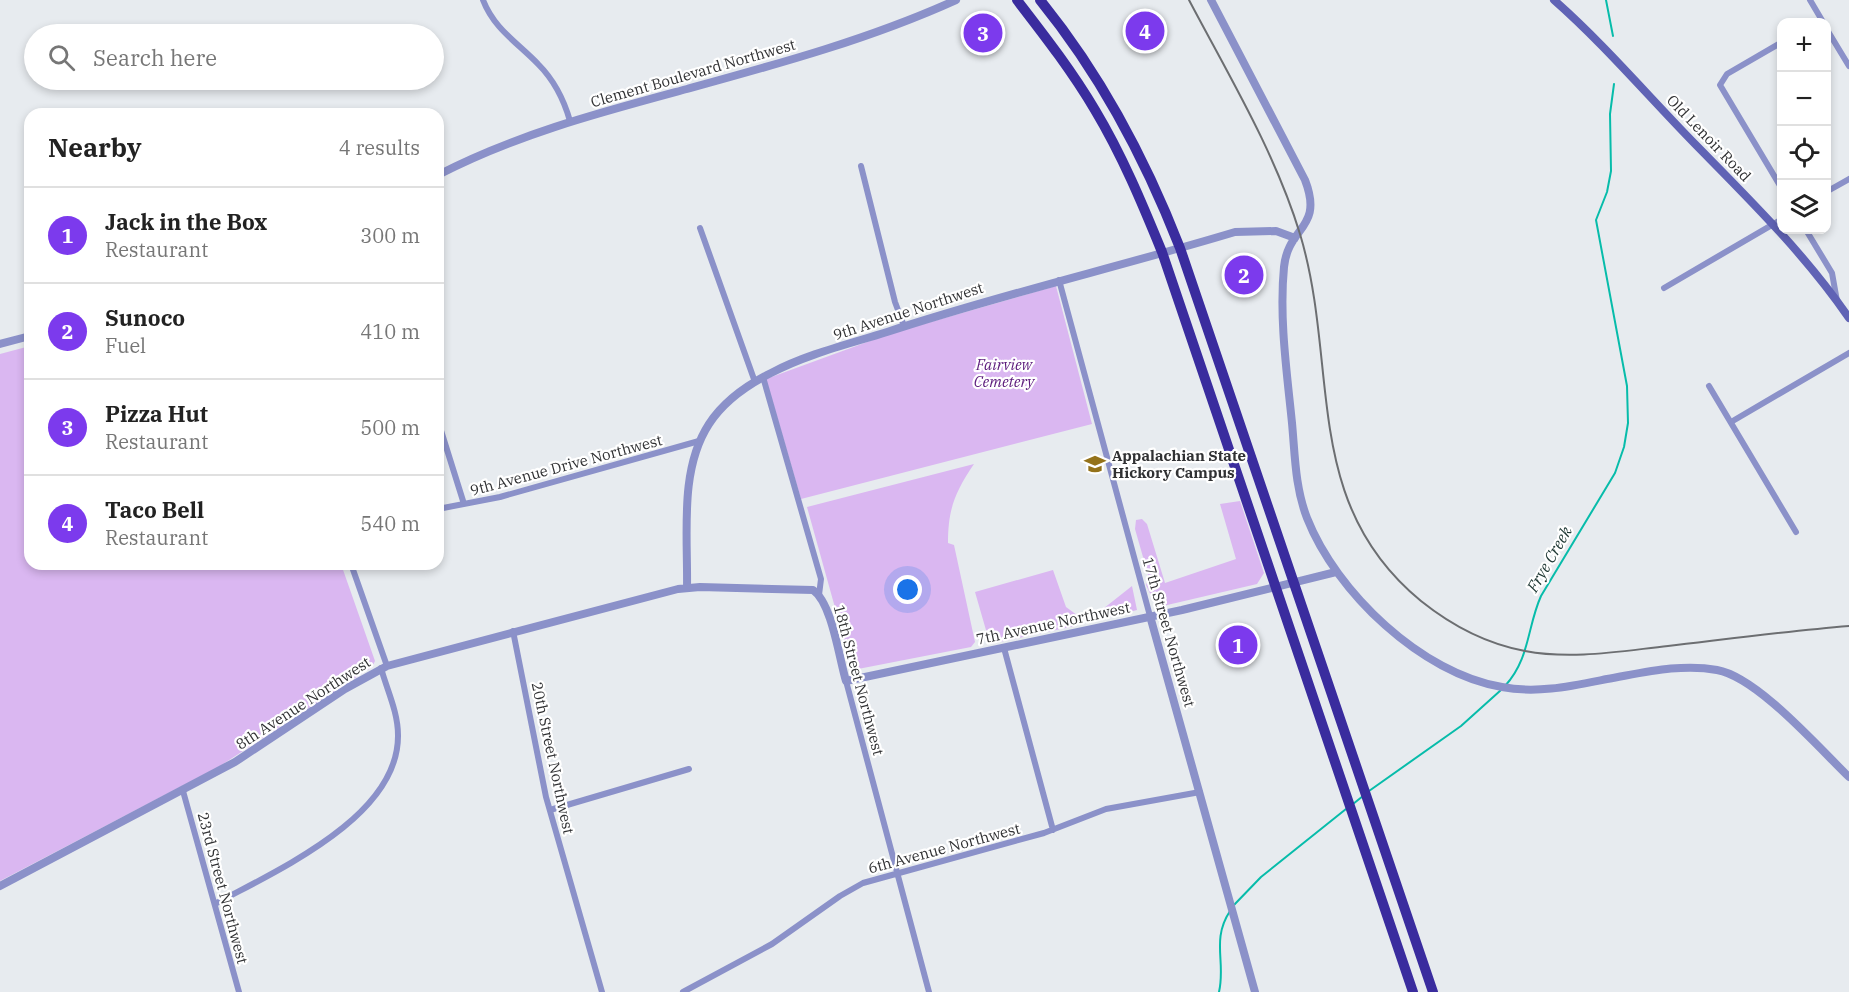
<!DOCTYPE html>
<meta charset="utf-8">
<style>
:root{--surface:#fff;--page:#f2f2f2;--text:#222;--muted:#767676;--line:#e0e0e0;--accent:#7c3aed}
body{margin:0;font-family:"IBM Plex Serif",serif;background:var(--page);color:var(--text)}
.controls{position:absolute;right:18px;top:18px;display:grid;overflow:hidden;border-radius:12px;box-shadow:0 3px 9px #0003}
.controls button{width:54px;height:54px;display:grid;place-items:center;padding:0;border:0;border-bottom:2px solid var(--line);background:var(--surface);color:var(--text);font:30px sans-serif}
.you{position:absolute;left:908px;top:590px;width:21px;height:21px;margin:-15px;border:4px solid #fff;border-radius:50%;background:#1a73e8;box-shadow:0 0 0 9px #1a73e833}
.badge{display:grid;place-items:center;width:39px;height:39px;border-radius:50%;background:var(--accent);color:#fff;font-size:20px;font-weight:700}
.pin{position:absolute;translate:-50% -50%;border:3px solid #fff;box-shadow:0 2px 6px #0006}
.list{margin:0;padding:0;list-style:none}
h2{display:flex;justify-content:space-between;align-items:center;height:78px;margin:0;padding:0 24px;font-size:26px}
h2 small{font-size:20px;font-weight:400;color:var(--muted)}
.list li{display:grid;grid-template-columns:39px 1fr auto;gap:18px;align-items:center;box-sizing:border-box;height:96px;padding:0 24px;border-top:2px solid var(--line)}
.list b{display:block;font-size:22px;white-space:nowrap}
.list p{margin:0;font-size:20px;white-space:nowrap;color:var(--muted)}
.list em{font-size:20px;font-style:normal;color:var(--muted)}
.icon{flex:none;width:33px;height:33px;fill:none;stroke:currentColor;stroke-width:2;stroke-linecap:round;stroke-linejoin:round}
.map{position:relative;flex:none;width:1849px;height:992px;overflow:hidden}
.search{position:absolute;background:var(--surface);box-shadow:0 3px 9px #0003;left:24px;top:24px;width:420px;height:66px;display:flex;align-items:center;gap:15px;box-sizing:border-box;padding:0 21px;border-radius:33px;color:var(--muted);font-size:22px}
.panel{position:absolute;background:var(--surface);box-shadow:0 3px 9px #0003;left:24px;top:108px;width:420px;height:462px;border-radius:18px}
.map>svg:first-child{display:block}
.green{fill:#dab7f1}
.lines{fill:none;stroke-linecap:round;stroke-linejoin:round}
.stream{stroke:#07bcaa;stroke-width:2}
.minor{stroke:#8b91c9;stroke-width:6}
.tertiary{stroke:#8b91c9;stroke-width:8}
.secondary{stroke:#6063b5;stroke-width:8}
.trunk{stroke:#3a2c9e;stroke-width:10}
.rail{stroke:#6c6e71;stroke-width:2}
.labels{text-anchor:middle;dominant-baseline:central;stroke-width:4.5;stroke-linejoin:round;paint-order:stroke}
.street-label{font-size:15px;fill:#303133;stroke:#fff}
.park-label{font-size:15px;font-style:italic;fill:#5c1b7c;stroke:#fff}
.poi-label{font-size:15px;font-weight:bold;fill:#303133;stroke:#fff;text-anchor:start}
.water-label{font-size:16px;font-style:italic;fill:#203935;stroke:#fff}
</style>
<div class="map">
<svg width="1849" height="992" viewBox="0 0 1849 992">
<rect width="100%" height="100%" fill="#e7ebef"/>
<path class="green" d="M 1056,286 L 1092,424 L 801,499 L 766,379 L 889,334 Z
M 30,346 L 30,564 L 341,564 L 375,661 L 372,667 L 220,766 L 0,881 L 0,354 Z
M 974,464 C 955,492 948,509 948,543 L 954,545 L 975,642 L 971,647 L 858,669 L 851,665 L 807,507 Z
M 1240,501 L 1264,573 L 1257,584 L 1163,606 L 1155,604 L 1146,585 L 1149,578 L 1135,529 L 1136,520 L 1142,519 L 1147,524 L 1165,583 L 1236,559 L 1220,504 Z
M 1053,570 L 1066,607 L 1081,618 L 1075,626 L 990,644 L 975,592 Z
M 1132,586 L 1137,610 L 1098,620 L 1094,616 Z"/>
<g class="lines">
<path class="stream" d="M 1606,0 L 1613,36
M 1505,686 C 1530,659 1527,627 1541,596 L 1615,473 L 1624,447 L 1628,423 L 1627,386 L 1596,220 L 1607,192 L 1611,171 L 1610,114 L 1614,84
M 1369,791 L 1461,726 L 1501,690
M 1353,804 L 1363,796
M 1233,906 L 1261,877 L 1346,809
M 1219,992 C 1226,962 1211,940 1230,911"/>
<path class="minor" d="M 483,0 C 494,29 518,43 538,64 C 554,80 564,100 570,121
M 1810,0 L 1823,22
M 1826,28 L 1849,66
M 1782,42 L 1727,74 L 1720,85 L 1782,189
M 861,166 L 895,302 L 904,326
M 1826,192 L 1849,179
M 700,228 L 755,382
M 1806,230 L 1832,273 L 1837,301
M 1059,280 L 1150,616
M 1664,288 L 1782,219
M 763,377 L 821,579 L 819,595
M 1709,386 L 1796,532
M 438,421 L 464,504
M 1731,422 L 1849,353
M 438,509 L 500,497 L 699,441
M 351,564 L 387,666
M 513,631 L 546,797 L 602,992
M 1004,648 L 1053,830
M 846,681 L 929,992
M 183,791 L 239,992
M 550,810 L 689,769
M 215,904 C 277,870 399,817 398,735 C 398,712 387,690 381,668
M 683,992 L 772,944 L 840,896 L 863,883 L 1044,833 L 1106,809 L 1200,792"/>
<path class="tertiary" d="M 1211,0 L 1305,180 C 1324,229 1288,226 1284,267 C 1279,318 1287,373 1292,423 C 1295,455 1295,487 1307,518 C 1336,592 1422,674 1502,687 C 1537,694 1572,686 1607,679 C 1642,673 1681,663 1717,670 C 1757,677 1818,747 1849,777
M 438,175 C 517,134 602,112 687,89 C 778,64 870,39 956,0
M 0,344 L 30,336
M 687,588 C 688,535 679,470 709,424 C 724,401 747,385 771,373 C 807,354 849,344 887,332 C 1002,294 1119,267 1235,232 L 1276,231 L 1295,238
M 1150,616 L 1255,992
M 0,886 L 235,762 L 345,689 L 387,666 L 678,589 L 700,587 L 813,590 C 832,603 839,658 846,681 L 1182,610 L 1336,572"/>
<path class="secondary" d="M 1554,0 C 1604,44 1648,96 1695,144 C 1749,199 1805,254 1849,318"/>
<path class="trunk" d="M 1017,0 C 1044,35 1072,71 1095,110 C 1122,155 1142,203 1162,252 L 1413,992
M 1040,0 C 1101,75 1145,158 1180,248 L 1433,992"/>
<path class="rail" d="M 1189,0 C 1229,76 1275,152 1300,234 C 1340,367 1300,502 1421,601 C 1451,625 1487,644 1525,651 C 1572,660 1621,651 1668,646 C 1728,639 1788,631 1849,626"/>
</g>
<defs>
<symbol id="university-bare" viewBox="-9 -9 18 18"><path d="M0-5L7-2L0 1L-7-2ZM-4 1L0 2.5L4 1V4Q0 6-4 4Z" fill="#94721a" stroke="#fff" stroke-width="2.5" paint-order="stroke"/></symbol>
</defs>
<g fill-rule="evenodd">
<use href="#university-bare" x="1080" y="449" width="30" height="30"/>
</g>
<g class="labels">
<g class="street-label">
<text transform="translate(693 73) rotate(-16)">Clement Boulevard Northwest</text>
<text transform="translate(1709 138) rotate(46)">Old Lenoir Road</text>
<text transform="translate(908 311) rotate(-18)">9th Avenue Northwest</text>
<text transform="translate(566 465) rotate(-15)">9th Avenue Drive Northwest</text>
<text transform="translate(1053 623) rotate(-12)">7th Avenue Northwest</text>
<text transform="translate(1169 632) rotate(74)">17th Street Northwest</text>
<text transform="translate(859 680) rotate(75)">18th Street Northwest</text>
<text transform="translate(303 703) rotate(-33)">8th Avenue Northwest</text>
<text transform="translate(553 758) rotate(78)">20th Street Northwest</text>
<text transform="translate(944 848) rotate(-15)">6th Avenue Northwest</text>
<text transform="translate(223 888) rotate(75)">23rd Street Northwest</text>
</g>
<g class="park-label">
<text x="1004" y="364">Fairview<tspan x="1004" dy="17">Cemetery</tspan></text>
</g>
<g class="poi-label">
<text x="1112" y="455">Appalachian State<tspan x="1112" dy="17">Hickory Campus</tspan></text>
</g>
<g class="water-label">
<text transform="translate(1549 559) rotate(-60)">Frye Creek</text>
</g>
</g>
</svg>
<div class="controls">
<button>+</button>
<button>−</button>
<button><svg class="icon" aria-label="locate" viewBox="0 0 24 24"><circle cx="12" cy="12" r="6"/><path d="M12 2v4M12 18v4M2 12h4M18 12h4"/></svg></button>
<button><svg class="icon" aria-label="layers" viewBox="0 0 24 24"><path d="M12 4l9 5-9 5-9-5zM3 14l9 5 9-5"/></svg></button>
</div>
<div class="you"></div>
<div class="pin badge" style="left:1238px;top:645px">1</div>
<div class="pin badge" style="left:1244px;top:275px">2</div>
<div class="pin badge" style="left:983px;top:33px">3</div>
<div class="pin badge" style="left:1145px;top:31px">4</div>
<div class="search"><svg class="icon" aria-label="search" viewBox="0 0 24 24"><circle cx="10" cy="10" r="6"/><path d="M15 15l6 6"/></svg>Search here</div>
<section class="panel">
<h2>Nearby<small>4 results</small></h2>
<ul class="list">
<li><span class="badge">1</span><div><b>Jack in the Box</b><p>Restaurant</p></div><em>300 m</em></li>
<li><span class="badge">2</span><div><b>Sunoco</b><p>Fuel</p></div><em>410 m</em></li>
<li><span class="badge">3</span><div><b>Pizza Hut</b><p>Restaurant</p></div><em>500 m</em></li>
<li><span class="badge">4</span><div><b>Taco Bell</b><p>Restaurant</p></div><em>540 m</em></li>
</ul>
</section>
</div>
